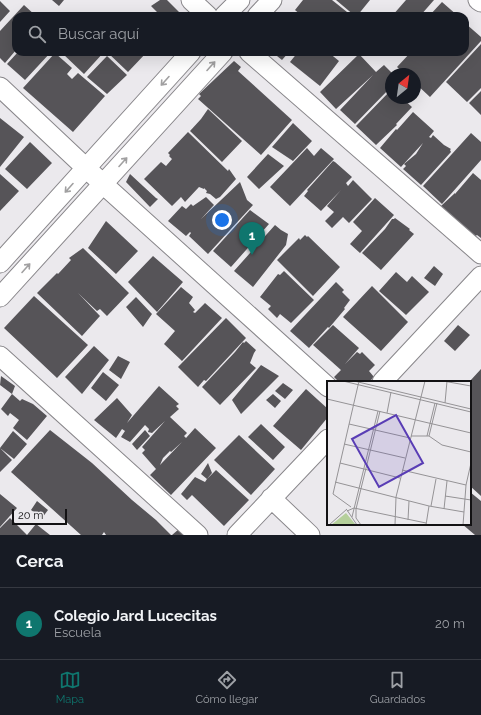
<!DOCTYPE html>
<html lang="es">
<meta charset="utf-8">
<style>
:root{--surface:#171b24;--page:#242831;--text:#f1f3f6;--muted:#9ea1a6;--line:#363941;--accent:#0f766e}
body{margin:0;font-family:Raleway,sans-serif;background:var(--page);color:var(--text)}
.compass{position:absolute;left:385px;top:68px;width:36px;height:36px;border-radius:50%;background:var(--surface);box-shadow:0 4px 16px #0002;rotate:29deg}
.scale{position:absolute;left:12px;bottom:10px;width:55px;box-sizing:border-box;padding-left:4px;border:2px solid #131214;border-top:0;font-size:11px;line-height:14px;white-space:nowrap;color:#131214;-webkit-text-stroke:3px #ebe9ed;paint-order:stroke}
.you{position:absolute;left:222px;top:220px;width:14px;height:14px;margin:-10px;border:3px solid #fff;border-radius:50%;background:#1a73e8;box-shadow:0 0 0 6px #1a73e833}
.badge{display:grid;place-items:center;width:26px;height:26px;border-radius:50%;background:var(--accent);color:#fff;font-size:13px;font-weight:700}
.pin{position:absolute;translate:-50% -33px;filter:drop-shadow(0 1px 2px #0008)}
.pin::after{content:'';position:absolute;top:21px;width:14px;height:12px;background:inherit;clip-path:polygon(0 0,100% 0,50% 100%)}
.list{margin:0;padding:0;list-style:none}
h2{display:flex;justify-content:space-between;align-items:center;height:52px;margin:0;padding:0 16px;font-size:17px}
h2 small{font-size:13px;font-weight:400;color:var(--muted)}
.list li{display:grid;grid-template-columns:26px 1fr auto;gap:12px;align-items:center;box-sizing:border-box;height:72px;padding:0 16px;border-top:1px solid var(--line)}
.list b{display:block;font-size:15px;white-space:nowrap}
.list p{margin:0;font-size:13px;white-space:nowrap;color:var(--muted)}
.list em{font-size:13px;font-style:normal;color:var(--muted)}
.icon{flex:none;width:22px;height:22px;fill:none;stroke:currentColor;stroke-width:2;stroke-linecap:round;stroke-linejoin:round}
.map{position:relative;flex:none;width:481px;height:535px;overflow:hidden}
.search{position:absolute;background:var(--surface);box-shadow:0 4px 16px #0002;left:12px;right:12px;top:12px;height:44px;display:flex;align-items:center;gap:10px;box-sizing:border-box;padding:0 14px;border-radius:12px;color:var(--muted);font-size:15px}
.sheet{height:124px;background:var(--surface)}
nav{display:flex;justify-content:space-around;align-items:center;box-sizing:border-box;height:56px;border-top:1px solid var(--line);background:var(--surface);font-size:11px;color:var(--muted)}
nav a{display:grid;justify-items:center;gap:2px}
nav .on{color:var(--accent)}
.map>svg:first-child{display:block}
.building{fill:#565458;fill-rule:evenodd}
.lines{fill:none;stroke-linecap:round;stroke-linejoin:round}
.minor-casing{stroke:#88868a;stroke-width:21}
.minor{stroke:#fff;stroke-width:19}
.oneway{stroke:#a1a0a1}
.inset-road{fill:none;stroke:#959396;stroke-width:1}
.view{fill:#593db5;fill-opacity:0.15;stroke:#593db5;stroke-width:2}
.inset-edge{fill:none;stroke:#131214;stroke-width:2}
</style>
<div class="map">
<svg width="481" height="535" viewBox="0 0 481 535">
<rect width="100%" height="100%" fill="#ebe9ed"/>
<path class="building" d="M 52,0 L 64,0 L 59,6 Z
M 160,0 L 167,0 L 183,16 L 161,16 L 151,6 Z
M 303,0 L 332,0 L 352,16 L 302,16 L 295,10 Z
M 336,0 L 370,0 L 357,16 L 355,16 Z
M 406,0 L 434,0 L 420,16 L 392,16 Z
M 0,1 L 10,11 L 0,22 Z
M 442,2 L 458,16 L 429,16 Z
M 24,5 L 36,16 L 16,16 L 16,50 L 5,63 L 0,58 L 0,31 Z
M 294,12 L 299,16 L 290,16 Z
M 465,23 L 481,37 L 481,41 L 430,97 L 415,83 L 415,74 L 405,74 L 397,67 L 411,52 L 465,52 Z
M 481,44 L 481,88 L 467,102 L 446,82 Z
M 18,52 L 51,52 L 25,80 L 7,64 Z
M 63,52 L 104,52 L 84,74 L 62,53 Z
M 107,52 L 147,52 L 128,72 Z
M 272,52 L 289,52 L 282,60 Z
M 298,52 L 328,52 L 339,61 L 320,86 L 290,62 Z
M 55,53 L 72,68 L 67,74 L 72,79 L 78,73 L 105,96 L 73,132 L 23,88 Z
M 359,54 L 376,72 L 384,65 L 393,74 L 391,74 L 391,87 L 355,124 L 340,110 L 373,75 L 336,109 L 320,92 Z
M 107,56 L 127,75 L 107,94 L 87,77 Z
M 234,61 L 241,67 L 238,71 L 292,120 L 261,155 L 198,99 L 201,96 L 199,94 Z
M 391,90 L 391,98 L 402,98 L 412,107 L 396,124 L 397,125 L 376,145 L 356,126 Z
M 481,91 L 481,115 L 469,103 Z
M 208,109 L 242,141 L 222,162 L 190,131 L 201,119 Z
M 413,112 L 434,131 L 429,137 L 431,138 L 433,135 L 444,145 L 451,149 L 450,150 L 451,152 L 421,185 L 403,169 L 406,166 L 404,164 L 416,154 L 423,143 L 401,167 L 380,148 L 396,129 L 397,130 Z
M 0,118 L 24,137 L 0,167 Z
M 293,123 L 312,141 L 293,161 L 272,147 Z
M 188,132 L 228,171 L 229,169 L 236,179 L 220,197 L 216,199 L 210,194 L 206,193 L 207,191 L 204,188 L 204,189 L 199,187 L 185,202 L 181,197 L 172,206 L 144,179 L 161,162 L 166,166 L 172,159 L 169,156 L 170,155 L 168,153 Z
M 471,133 L 481,142 L 481,160 L 442,204 L 423,186 Z
M 30,142 L 52,163 L 27,189 L 5,169 Z
M 307,148 L 314,156 L 321,148 L 334,159 L 290,206 L 270,187 Z
M 268,154 L 284,166 L 259,189 L 247,177 Z
M 333,161 L 335,162 L 352,177 L 346,183 L 348,186 L 353,180 L 372,199 L 349,223 L 343,217 L 332,228 L 325,221 L 334,212 L 327,206 L 341,190 L 321,211 L 304,196 L 308,191 L 307,190 Z
M 473,173 L 481,180 L 481,238 L 477,235 L 474,237 L 441,206 L 455,193 L 455,194 Z
M 0,174 L 19,191 L 0,211 Z
M 130,174 L 156,198 L 158,199 L 150,207 L 126,182 Z
M 240,182 L 247,200 L 253,205 L 208,254 L 189,236 L 191,233 L 190,232 L 186,236 L 168,221 L 182,206 L 186,209 L 191,204 L 193,206 L 206,197 L 214,205 L 201,219 Z
M 375,198 L 394,215 L 360,253 L 350,244 L 362,231 L 353,222 Z
M 250,210 L 269,224 L 231,267 L 213,251 Z
M 395,218 L 410,229 L 409,230 L 414,234 L 381,270 L 362,253 L 385,229 L 392,219 L 394,219 Z
M 106,221 L 138,251 L 116,274 L 88,248 Z
M 275,225 L 281,230 L 288,234 L 286,245 L 253,287 L 234,271 Z
M 305,235 L 307,237 L 308,236 L 340,267 L 313,296 L 277,260 L 299,238 L 300,240 Z
M 83,248 L 129,293 L 107,316 L 100,309 L 97,311 L 78,293 L 100,316 L 82,336 L 37,293 L 57,273 L 58,274 L 71,260 L 69,258 Z
M 153,256 L 183,282 L 157,312 L 128,282 Z
M 434,266 L 443,274 L 435,286 L 424,278 Z
M 284,271 L 314,300 L 291,323 L 280,314 L 277,318 L 268,309 L 271,306 L 260,297 L 278,274 L 280,275 Z
M 396,272 L 407,282 L 412,276 L 429,292 L 406,315 L 379,291 Z
M 336,282 L 344,290 L 342,292 L 350,300 L 344,308 L 345,309 L 329,328 L 328,327 L 309,348 L 290,331 Z
M 372,286 L 408,322 L 381,351 L 343,317 Z
M 181,287 L 193,297 L 189,303 L 195,310 L 193,312 L 195,313 L 205,303 L 222,318 L 182,361 L 164,344 L 175,331 L 156,314 Z
M 34,296 L 88,345 L 57,378 L 4,328 Z
M 136,297 L 152,314 L 143,327 L 126,307 Z
M 226,318 L 246,338 L 206,381 L 204,380 L 198,387 L 178,367 Z
M 333,325 L 359,348 L 345,364 L 357,352 L 360,354 L 362,352 L 375,365 L 369,371 L 374,377 L 369,382 L 339,382 L 334,377 L 341,370 L 313,345 Z
M 458,325 L 470,335 L 455,351 L 444,341 Z
M 246,341 L 256,350 L 254,353 L 250,363 L 256,368 L 220,405 L 202,387 L 235,352 L 243,342 L 244,343 Z
M 94,346 L 109,360 L 82,394 L 65,377 Z
M 118,356 L 130,362 L 121,379 L 109,370 Z
M 261,365 L 279,376 L 241,414 L 232,400 Z
M 481,369 L 481,496 L 470,486 L 470,381 Z
M 103,372 L 119,385 L 106,401 L 91,388 Z
M 1,376 L 15,386 L 12,394 L 0,385 Z
M 283,383 L 293,390 L 285,399 L 275,391 Z
M 159,386 L 179,404 L 176,406 L 179,409 L 170,417 L 187,433 L 184,436 L 186,438 L 195,428 L 216,448 L 171,495 L 150,475 L 156,469 L 142,453 L 145,450 L 142,447 L 165,421 L 152,433 L 148,432 L 149,429 L 145,425 L 130,442 L 121,437 L 125,431 L 122,429 L 116,438 L 94,420 L 117,398 L 132,415 L 127,423 ZM 182,442 L 160,465 L 163,458 L 170,451 L 171,452 Z
M 306,389 L 328,409 L 328,417 L 301,450 L 273,426 Z
M 12,394 L 20,401 L 22,399 L 33,404 L 47,416 L 27,440 L 13,428 L 19,420 L 10,413 L 8,416 L 1,409 Z
M 273,394 L 281,401 L 275,408 L 266,400 Z
M 261,424 L 285,447 L 273,460 L 248,437 Z
M 50,430 L 92,463 L 132,500 L 156,520 L 171,535 L 106,535 L 104,532 L 102,535 L 81,535 L 11,472 Z
M 145,430 L 150,436 L 137,450 L 132,444 Z
M 13,431 L 27,444 L 14,459 L 0,448 Z
M 239,435 L 275,469 L 251,495 L 214,460 Z
M 0,448 L 12,460 L 0,472 Z
M 208,463 L 212,473 L 207,479 L 216,470 L 249,500 L 224,526 L 192,495 L 187,500 L 181,494 L 195,477 L 205,482 L 207,479 L 201,474 Z
M 470,492 L 481,501 L 481,535 L 475,535 L 462,524 L 470,524 Z
M 0,494 L 17,508 L 0,527 Z
M 37,501 L 48,510 L 42,518 L 31,510 Z
M 10,518 L 27,535 L 0,535 L 0,528 Z
M 36,524 L 50,535 L 27,535 Z
M 179,529 L 186,535 L 172,535 Z"/>
<g class="lines">
<defs>
<path id="minor" d="M 191,0 L 208,16
M 478,0 L 481,2
M 224,16 L 240,0
M 257,16 L 272,0
M 249,52 L 481,254
M 0,87 L 103,184 L 328,387
M 0,263 L 191,52
M 0,297 L 223,52
M 0,356 L 198,535
M 382,382 L 481,276
M 271,498 L 310,535
M 237,535 L 328,439"/>
</defs>
<use href="#minor" class="minor-casing"/>
<use href="#minor" class="minor"/>
</g>
<defs><path id="oneway-shaft" d="M-6 0H5M1.5-3L5.5 0L1.5 3" fill="none" stroke-width="1.6" stroke-linecap="round" stroke-linejoin="round"/></defs>
<g class="oneway">
<use href="#oneway-shaft" transform="translate(211 66) rotate(-48)"/>
<use href="#oneway-shaft" transform="translate(165 81) rotate(132)"/>
<use href="#oneway-shaft" transform="translate(123 162) rotate(-48)"/>
<use href="#oneway-shaft" transform="translate(69 188) rotate(132)"/>
<use href="#oneway-shaft" transform="translate(26 268) rotate(-48)"/>
</g>
<g transform="translate(327 381)">
<rect width="144" height="144" fill="#ebe9ed"/>
<path d="M 19,132 L 29,144 L 4,144 Z" fill="#b5cf9b"/>
<path class="inset-road" d="M 16,0 L 144,31M 27,0 L 144,28M 116,0 L 144,5M 0,18 L 144,52M 118,22 L 120,0M 60,32 L 64,11M 22,43 L 83,57M 84,55 L 102,55 L 115,64 L 144,71M 100,55 L 108,22M 102,55 L 110,22M 17,63 L 78,77M 13,82 L 73,97M 75,89 L 139,104M 8,101 L 102,125 L 137,131M 118,115 L 144,119M 104,125 L 109,98M 24,126 L 6,113 L 32,0M 117,128 L 120,100M 20,129 L 30,144M 20,130 L 27,127 L 99,142M 25,136 L 51,30M 81,139 L 82,120M 2,144 L 20,128M 34,144 L 29,137 L 29,128 L 53,30M 68,144 L 69,116 L 98,0M 99,144 L 102,125M 136,144 L 139,104 L 144,82"/>
<path class="view" d="M 69,34 L 96,82 L 52,106 L 25,58 Z"/>
<rect width="144" height="144" class="inset-edge"/>
</g>
</svg>
<svg class="compass" viewBox="-18 -18 36 36"><path d="M0-13l5 13h-10z" fill="#e53935"/><path d="M0 13l5-13h-10z" fill="#9ea1a6"/></svg>
<div class="scale">20 m</div>
<div class="you"></div>
<div class="pin badge" style="left:252px;top:255px">1</div>
<div class="search"><svg class="icon" aria-label="search" viewBox="0 0 24 24"><circle cx="10" cy="10" r="6"/><path d="M15 15l6 6"/></svg>Buscar aquí</div>
</div>
<section class="sheet">
<h2>Cerca<small></small></h2>
<ul class="list">
<li><span class="badge">1</span><div><b>Colegio Jard Lucecitas</b><p>Escuela</p></div><em>20 m</em></li>
</ul>
</section>
<nav>
<a class="on"><svg class="icon" aria-label="map" viewBox="0 0 24 24"><path d="M3 6l6-2 6 2 6-2v14l-6 2-6-2-6 2zM9 4v14M15 6v14"/></svg>Mapa</a>
<a><svg class="icon" aria-label="directions" viewBox="0 0 24 24"><path d="M12 3l9 9-9 9-9-9zM9 14v-3h6M13 9l2 2-2 2"/></svg>Cómo llegar</a>
<a><svg class="icon" aria-label="saved" viewBox="0 0 24 24"><path d="M7 4h10v16l-5-4-5 4z"/></svg>Guardados</a>
</nav>
